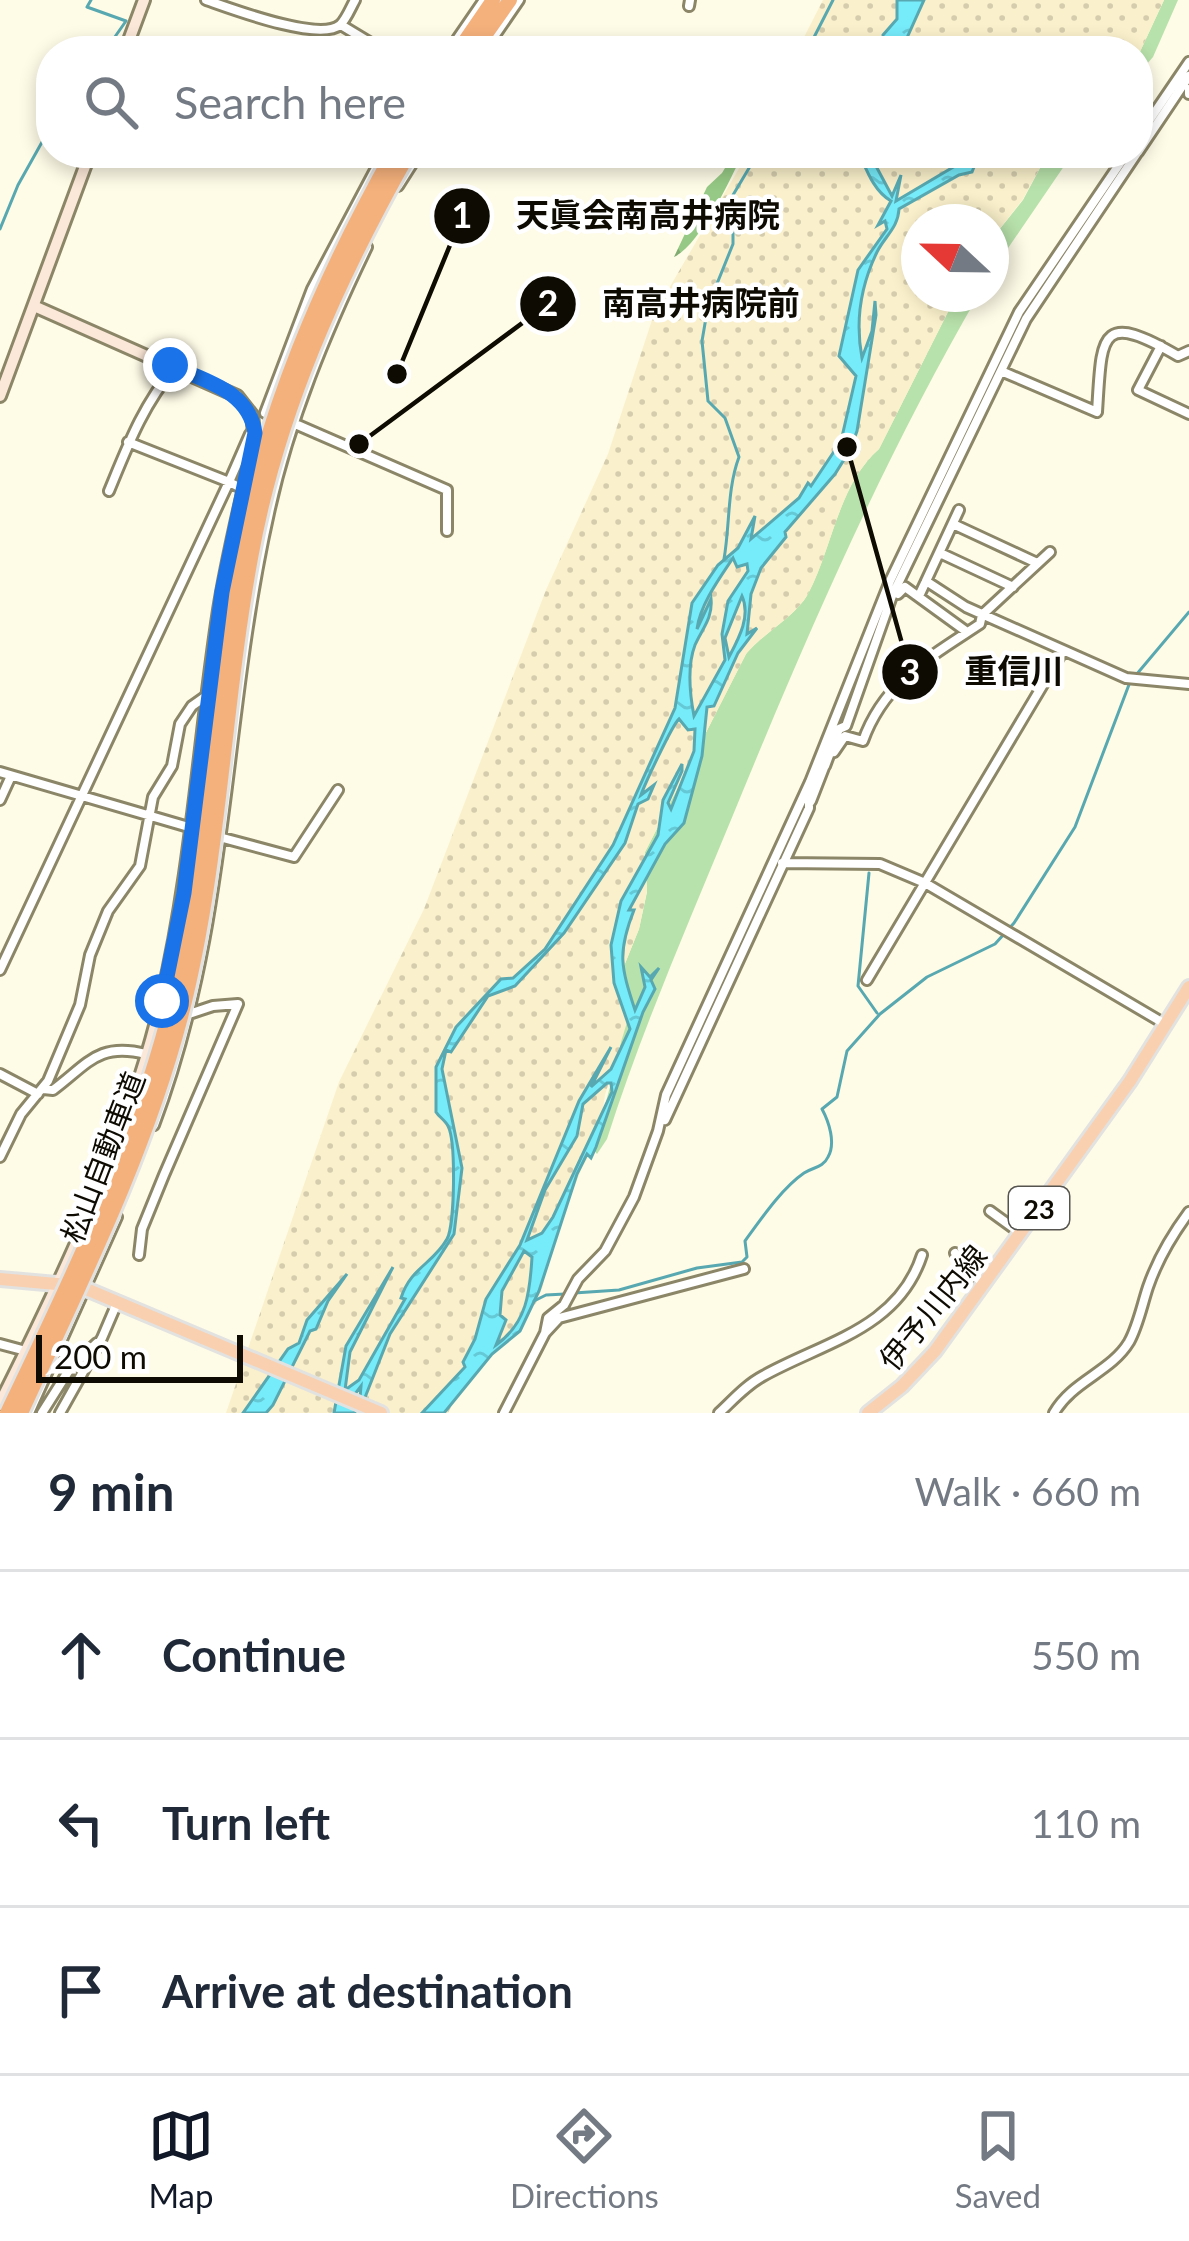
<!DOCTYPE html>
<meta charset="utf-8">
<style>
:root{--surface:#fff;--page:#f6f6f7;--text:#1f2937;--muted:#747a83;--line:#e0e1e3;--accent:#111827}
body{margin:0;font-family:Lato,"Noto Sans JP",sans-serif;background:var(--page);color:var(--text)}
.compass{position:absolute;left:901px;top:204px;width:108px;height:108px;border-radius:50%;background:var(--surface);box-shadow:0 6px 18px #0003;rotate:292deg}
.scale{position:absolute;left:36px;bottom:30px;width:207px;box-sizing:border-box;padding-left:12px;border:6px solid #0e0b03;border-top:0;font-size:33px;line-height:42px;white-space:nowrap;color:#0e0b03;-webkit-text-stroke:9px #fff;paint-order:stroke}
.stop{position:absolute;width:36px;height:36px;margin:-27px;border:9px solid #1a73e8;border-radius:50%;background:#fff}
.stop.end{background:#1a73e8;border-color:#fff;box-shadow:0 3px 12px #0008}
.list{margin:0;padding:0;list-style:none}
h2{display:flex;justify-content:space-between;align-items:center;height:156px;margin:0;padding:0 48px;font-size:51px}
h2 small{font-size:39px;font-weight:400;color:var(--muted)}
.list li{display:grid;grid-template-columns:78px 1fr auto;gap:36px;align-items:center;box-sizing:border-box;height:168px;padding:0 48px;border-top:3px solid var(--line)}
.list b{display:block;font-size:45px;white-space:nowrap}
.list em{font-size:39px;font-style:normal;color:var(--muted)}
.icon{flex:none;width:66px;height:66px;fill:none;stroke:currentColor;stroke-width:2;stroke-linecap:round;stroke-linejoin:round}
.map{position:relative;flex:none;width:1189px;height:1413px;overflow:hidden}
.search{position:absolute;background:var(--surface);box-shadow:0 6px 18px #0003;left:36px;right:36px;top:36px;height:132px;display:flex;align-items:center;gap:30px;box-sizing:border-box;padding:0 42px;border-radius:48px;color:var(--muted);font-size:45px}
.sheet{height:660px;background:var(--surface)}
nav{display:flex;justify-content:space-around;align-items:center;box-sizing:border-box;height:168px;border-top:3px solid var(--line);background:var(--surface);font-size:33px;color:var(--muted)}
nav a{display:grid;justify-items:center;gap:6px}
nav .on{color:var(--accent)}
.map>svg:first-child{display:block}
.green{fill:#b8e2ab}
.forest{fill:url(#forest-firs)}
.sand{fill:url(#sand-dots)}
.water{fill:url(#water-ripples);stroke:#57a8b0;stroke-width:3;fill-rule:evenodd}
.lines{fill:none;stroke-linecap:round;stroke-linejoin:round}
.stream{stroke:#57a8b0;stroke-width:3}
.street-casing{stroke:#8c8668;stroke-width:14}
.secondary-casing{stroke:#8c8668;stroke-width:16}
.primary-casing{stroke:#e2e2e1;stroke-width:18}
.highway-casing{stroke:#e2e2e1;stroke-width:20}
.street{stroke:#fff;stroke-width:8}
.secondary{stroke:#fce8d8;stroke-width:10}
.primary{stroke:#f9d0b0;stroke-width:12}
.highway{stroke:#f5b17c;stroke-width:14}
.highway-bridge-casing{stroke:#e2e2e1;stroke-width:20;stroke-linecap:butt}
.highway-bridge{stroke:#f5b17c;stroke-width:14}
.route{stroke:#1a73e8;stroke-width:15}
.labels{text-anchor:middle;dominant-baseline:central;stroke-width:9;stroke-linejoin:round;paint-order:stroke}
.shield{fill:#fff;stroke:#56544f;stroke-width:3}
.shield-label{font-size:27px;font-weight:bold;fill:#0e0b03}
.street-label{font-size:30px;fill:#0e0b03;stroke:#fff}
.leader{fill:none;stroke:#0e0b03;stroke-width:4.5}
.callout-dot{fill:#0e0b03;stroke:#fff;stroke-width:4.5}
.mark-label{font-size:36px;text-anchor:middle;font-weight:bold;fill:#fff}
.callout-label{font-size:33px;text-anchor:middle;font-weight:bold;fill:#0e0b03;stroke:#fff;stroke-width:9;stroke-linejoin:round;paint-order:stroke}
</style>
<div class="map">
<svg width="1189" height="1413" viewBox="0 0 1189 1413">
<defs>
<pattern id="forest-firs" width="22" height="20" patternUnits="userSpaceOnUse" patternTransform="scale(3)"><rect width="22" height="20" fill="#96c985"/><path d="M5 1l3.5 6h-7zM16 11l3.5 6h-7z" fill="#80ab71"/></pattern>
<pattern id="sand-dots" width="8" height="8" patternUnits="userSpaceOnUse" patternTransform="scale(3)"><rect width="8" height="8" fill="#faf0cb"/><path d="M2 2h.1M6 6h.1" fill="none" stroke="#d5ccad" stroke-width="1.8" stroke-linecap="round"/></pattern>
<pattern id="water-ripples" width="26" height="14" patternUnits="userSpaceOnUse" patternTransform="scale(3)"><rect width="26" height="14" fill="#76ebfa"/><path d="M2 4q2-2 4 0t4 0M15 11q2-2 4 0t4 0" fill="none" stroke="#65c8d5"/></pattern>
</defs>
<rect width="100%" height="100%" fill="#fefbe7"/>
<path class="green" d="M 1164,0 L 1178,0 L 1153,57 L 1146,65 L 1138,66 L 1138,56 Z
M 1048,153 L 1073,153 L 991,273 L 991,240 L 1023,200 Z
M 957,294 L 979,294 C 882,461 806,637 733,815 C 689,922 642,1029 607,1139 L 597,1154 L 593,1149 L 619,1054 L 627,993 L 622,971 L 639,929 L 647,892 L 645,852 L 746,654 C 763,633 795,617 808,594 C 833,546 838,485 879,449 Z"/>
<path class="forest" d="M 734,153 L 743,153 C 730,180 700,245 674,257 L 707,187 L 722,173 Z"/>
<path class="sand" d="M 823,0 L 1164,0 L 1138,56 L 1138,51 L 797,51 Z
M 748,153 L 1048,153 L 1023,199 L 991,240 L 991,222 L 919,222 L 919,294 L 957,294 L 879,449 C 838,485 833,547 808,594 C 795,617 763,633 746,654 L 645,852 L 647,891 L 639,929 L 622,971 L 628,1019 L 605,1095 L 598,1140 L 582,1168 L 549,1249 L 543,1286 L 536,1303 L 460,1389 L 448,1413 L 226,1413 L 339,1082 L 424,909 L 546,590 L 608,454 L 654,314 Z"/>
<path class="water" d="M 897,0 L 924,0 L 901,51 L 885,51 L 883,35 L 897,19 Z
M 859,153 L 869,153 L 892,196 L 901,175 L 896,201 L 977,153 L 994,153 L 976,162 L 972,172 L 959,175 L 899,209 C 898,228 885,236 877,252 C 861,285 855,321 862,358 L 872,331 L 875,301 L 876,315 L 857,431 L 850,450 L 835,474 L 785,532 L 786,537 L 761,568 L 751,594 L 747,634 L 757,628 L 738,653 L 714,706 L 707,707 L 702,756 L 684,823 L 665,844 L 629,910 L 634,910 C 617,953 621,967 635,1010 L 645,987 L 641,967 L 650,977 L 659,968 L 651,980 L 655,989 L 643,1012 L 596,1147 L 591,1158 L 587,1154 L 577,1174 L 539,1291 L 520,1331 L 492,1354 L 444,1413 L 422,1413 L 465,1367 L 463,1362 L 475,1339 L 486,1299 L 520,1245 L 579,1101 L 611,1047 L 591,1087 L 611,1069 L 630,1029 L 614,983 L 611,945 L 621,901 L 658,835 L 663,800 L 682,764 L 682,771 L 668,803 L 671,809 L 694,751 L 695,729 L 688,730 L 679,719 C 672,725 644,786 641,795 L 654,785 L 648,799 L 638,804 L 625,843 L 564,933 L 515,986 L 488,996 L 451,1052 L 446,1050 L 442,1069 L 462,1168 L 454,1234 L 390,1334 L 364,1400 L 360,1398 L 361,1386 L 355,1394 L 355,1413 L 334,1413 L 346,1346 L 393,1267 L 350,1352 L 345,1390 L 359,1380 L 405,1299 L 401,1298 C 411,1267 433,1264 447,1239 C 455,1225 456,1141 448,1126 C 445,1120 439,1117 436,1112 L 436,1067 L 456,1027 L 501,979 L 513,978 L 545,949 L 613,845 L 675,708 L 692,603 L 718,565 L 738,548 L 755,516 L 751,539 L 799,498 L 808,483 L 811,486 L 841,441 L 856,376 L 839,356 L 858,270 L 887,229 L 885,221 L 878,225 L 891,201 C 874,191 867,171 859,153 ZM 733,558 L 737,567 L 747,564 L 748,571 L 728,601 L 722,634 L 725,660 L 694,716 C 690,695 687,666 695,645 C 702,629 713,618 711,599 L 697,629 C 700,605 719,579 733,558 ZM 742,596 C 751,616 739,638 729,657 L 725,638 ZM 607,1083 L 611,1083 L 612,1092 L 553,1217 L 542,1233 L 527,1240 L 545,1190 L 577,1136 L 583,1104 ZM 524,1251 L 532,1257 C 530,1292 527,1323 496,1345 L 506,1320 L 500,1315 L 502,1291 Z
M 347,1274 L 328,1301 L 316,1329 L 310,1331 L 273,1405 L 266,1413 L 243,1413 L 288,1349 L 299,1343 L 307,1320 Z"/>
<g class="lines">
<path class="stream" d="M 91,0 L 87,7 L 126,21 L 105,51
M 807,51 L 833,0
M 0,229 L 18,185 L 51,126
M 724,559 C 730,525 727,489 739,457 L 725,418 L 708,401 L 702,341 L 708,306 L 733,244 L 733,195 L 758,153
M 1136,675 L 1189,612
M 869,873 L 858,986 L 877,1013
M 574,1293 L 619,1290 L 697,1268 L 742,1262 L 747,1257 L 745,1241 C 761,1219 782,1188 804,1173 C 813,1167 823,1168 828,1157 C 836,1143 829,1122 822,1109 L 837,1097 L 847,1051 L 880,1014 L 927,977 L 995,944 L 1014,923 L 1075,827 L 1130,682
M 534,1301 L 546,1295 L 565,1294"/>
<defs>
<path id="street" d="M 206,0 C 232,9 319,42 340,25 C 346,20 351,7 355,0
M 689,6 L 690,0
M 341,25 L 384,51
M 449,51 L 484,0
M 484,51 L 519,0
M 1189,89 L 1189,94
M 1138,137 L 1189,62
M 1138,152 L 1189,76
M 398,186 L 419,153
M 1161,346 L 1138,390 L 1189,414
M 1001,371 L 1097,412 C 1102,336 1098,309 1178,356 L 1189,351
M 265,413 L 312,289 L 384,153
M 293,423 L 447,490 L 447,531
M 128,442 L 229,482 L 250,434 L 255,433
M 109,491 C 128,445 143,405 175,367
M 953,524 L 1037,563
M 940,553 L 1013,587
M 926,581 L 966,607 L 1126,678 L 1189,684
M 898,594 L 905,587 L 967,632
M 919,596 L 959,510
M 834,752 L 845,736 L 863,741 C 884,682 930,657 980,624 L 982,615 L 1050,552
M 825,766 L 839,729 L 846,726 L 892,596 L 1026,319 L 1137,153
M 0,772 L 192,828
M 0,800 L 11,776
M 811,801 L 825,765
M 223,838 L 294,857 L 338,790
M 782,863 L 880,864 L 925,883 L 1165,1024
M 0,970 L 229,482 L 243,489
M 867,980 L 1063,651
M 0,1074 L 38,1094
M 43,1089 L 53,1090 C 88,1064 98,1042 146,1054
M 665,1120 L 809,808 L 809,789
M 154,1125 C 231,921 222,721 269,513 C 289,421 326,332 367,247
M 0,1157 L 21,1114 L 48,1081 L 80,1005 L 90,955 L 108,911 L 140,866 L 153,797 L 172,766 L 180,724 L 192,706 L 209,694
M 990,1211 L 1019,1232
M 955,1253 L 963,1267 L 983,1283
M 139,1255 L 142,1229 L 164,1175 L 238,1004 L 213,1006 L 192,1013
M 545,1333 L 548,1318 L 564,1305 L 578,1279 L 605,1251 L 634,1197 L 658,1131 L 666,1095 L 810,782 L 890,581 L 1019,312 L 1127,153
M 0,1344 L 26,1351
M 29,1413 L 117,1217
M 42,1413 L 71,1367 L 97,1343
M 60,1413 L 102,1338 L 117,1303
M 504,1413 L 545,1333 L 559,1318 L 744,1269
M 719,1413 C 733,1400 746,1385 763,1376 C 824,1342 898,1329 922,1255
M 1054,1413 C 1072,1381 1111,1372 1129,1342 C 1138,1326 1142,1305 1148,1287 C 1157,1261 1172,1235 1189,1212"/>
<path id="secondary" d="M 125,51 L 144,0
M 0,396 L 90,153
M 0,1403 C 64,1275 129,1138 162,998 C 192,870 199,740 219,610 C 228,553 242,498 255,441 L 252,415 L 237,396 L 34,306"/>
<path id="primary" d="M 0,1279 L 79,1286 L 381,1413
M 868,1413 L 902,1386 L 935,1351 L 1130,1081 L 1189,987"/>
<path id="highway" d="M 458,51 L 493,0
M 474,51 L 510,0"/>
</defs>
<use href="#street" class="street-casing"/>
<use href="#secondary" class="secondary-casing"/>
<use href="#primary" class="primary-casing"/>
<use href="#highway" class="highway-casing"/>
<use href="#street" class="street"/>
<use href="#secondary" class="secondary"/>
<use href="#primary" class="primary"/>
<use href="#highway" class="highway"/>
<defs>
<path id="highway-bridge" d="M 7,1413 C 68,1285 132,1155 168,1017 C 207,867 211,711 238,559 C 264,414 322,280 393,153
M 21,1413 C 80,1284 145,1155 181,1017 C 220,866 223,710 251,558 C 277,413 337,281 409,153"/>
</defs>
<use href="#highway-bridge" class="highway-bridge-casing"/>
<use href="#highway-bridge" class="highway-bridge"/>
</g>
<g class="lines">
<path class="route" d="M 162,1001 L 184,893 L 222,592 L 255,433 C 249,390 204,381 170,365"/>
</g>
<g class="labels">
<rect class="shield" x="1009" y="1187" width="60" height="42" rx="9"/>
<g class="shield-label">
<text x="1039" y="1208">23</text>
</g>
<g class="street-label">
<text transform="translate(102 1157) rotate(-69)">松山自動車道</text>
<text transform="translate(932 1307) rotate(-51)">伊予川内線</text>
</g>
</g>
<path class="leader" d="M397 374L462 216M359 444L548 304M847 447L910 672"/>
<g class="callout-dot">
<circle cx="397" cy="374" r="12"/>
<circle cx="359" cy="444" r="12"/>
<circle cx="847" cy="447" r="12"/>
<circle cx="462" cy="216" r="30"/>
<circle cx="548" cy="304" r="30"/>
<circle cx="910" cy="672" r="30"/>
</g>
<g class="mark-label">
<text x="462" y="228">1</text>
<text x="548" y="316">2</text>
<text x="910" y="685">3</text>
</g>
<g class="callout-label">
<text x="648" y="227">天眞会南高井病院</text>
<text x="701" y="315">南高井病院前</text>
<text x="1014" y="683">重信川</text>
</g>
</svg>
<svg class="compass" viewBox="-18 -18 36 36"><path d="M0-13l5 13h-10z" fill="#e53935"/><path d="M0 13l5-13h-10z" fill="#747a83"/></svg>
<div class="scale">200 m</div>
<div class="stop" style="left:162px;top:1001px"></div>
<div class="stop end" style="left:170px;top:365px"></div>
<div class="search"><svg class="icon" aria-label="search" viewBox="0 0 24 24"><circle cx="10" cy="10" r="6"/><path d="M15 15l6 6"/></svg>Search here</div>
</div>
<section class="sheet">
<h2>9 min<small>Walk · 660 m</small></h2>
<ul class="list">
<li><svg class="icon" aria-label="ahead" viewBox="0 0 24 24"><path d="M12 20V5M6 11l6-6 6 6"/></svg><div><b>Continue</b></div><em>550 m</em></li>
<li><svg class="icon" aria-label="left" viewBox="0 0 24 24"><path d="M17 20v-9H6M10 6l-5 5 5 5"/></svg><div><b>Turn left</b></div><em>110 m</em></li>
<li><svg class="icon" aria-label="arrive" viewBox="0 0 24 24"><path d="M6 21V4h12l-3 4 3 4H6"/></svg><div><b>Arrive at destination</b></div></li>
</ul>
</section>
<nav>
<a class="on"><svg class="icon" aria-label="map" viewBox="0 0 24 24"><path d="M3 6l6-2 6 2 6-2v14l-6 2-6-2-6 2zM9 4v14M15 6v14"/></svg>Map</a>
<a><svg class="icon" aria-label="directions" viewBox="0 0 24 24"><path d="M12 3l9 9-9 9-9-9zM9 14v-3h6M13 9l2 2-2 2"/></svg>Directions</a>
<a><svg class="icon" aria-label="saved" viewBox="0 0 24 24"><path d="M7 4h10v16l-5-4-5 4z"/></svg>Saved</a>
</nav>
